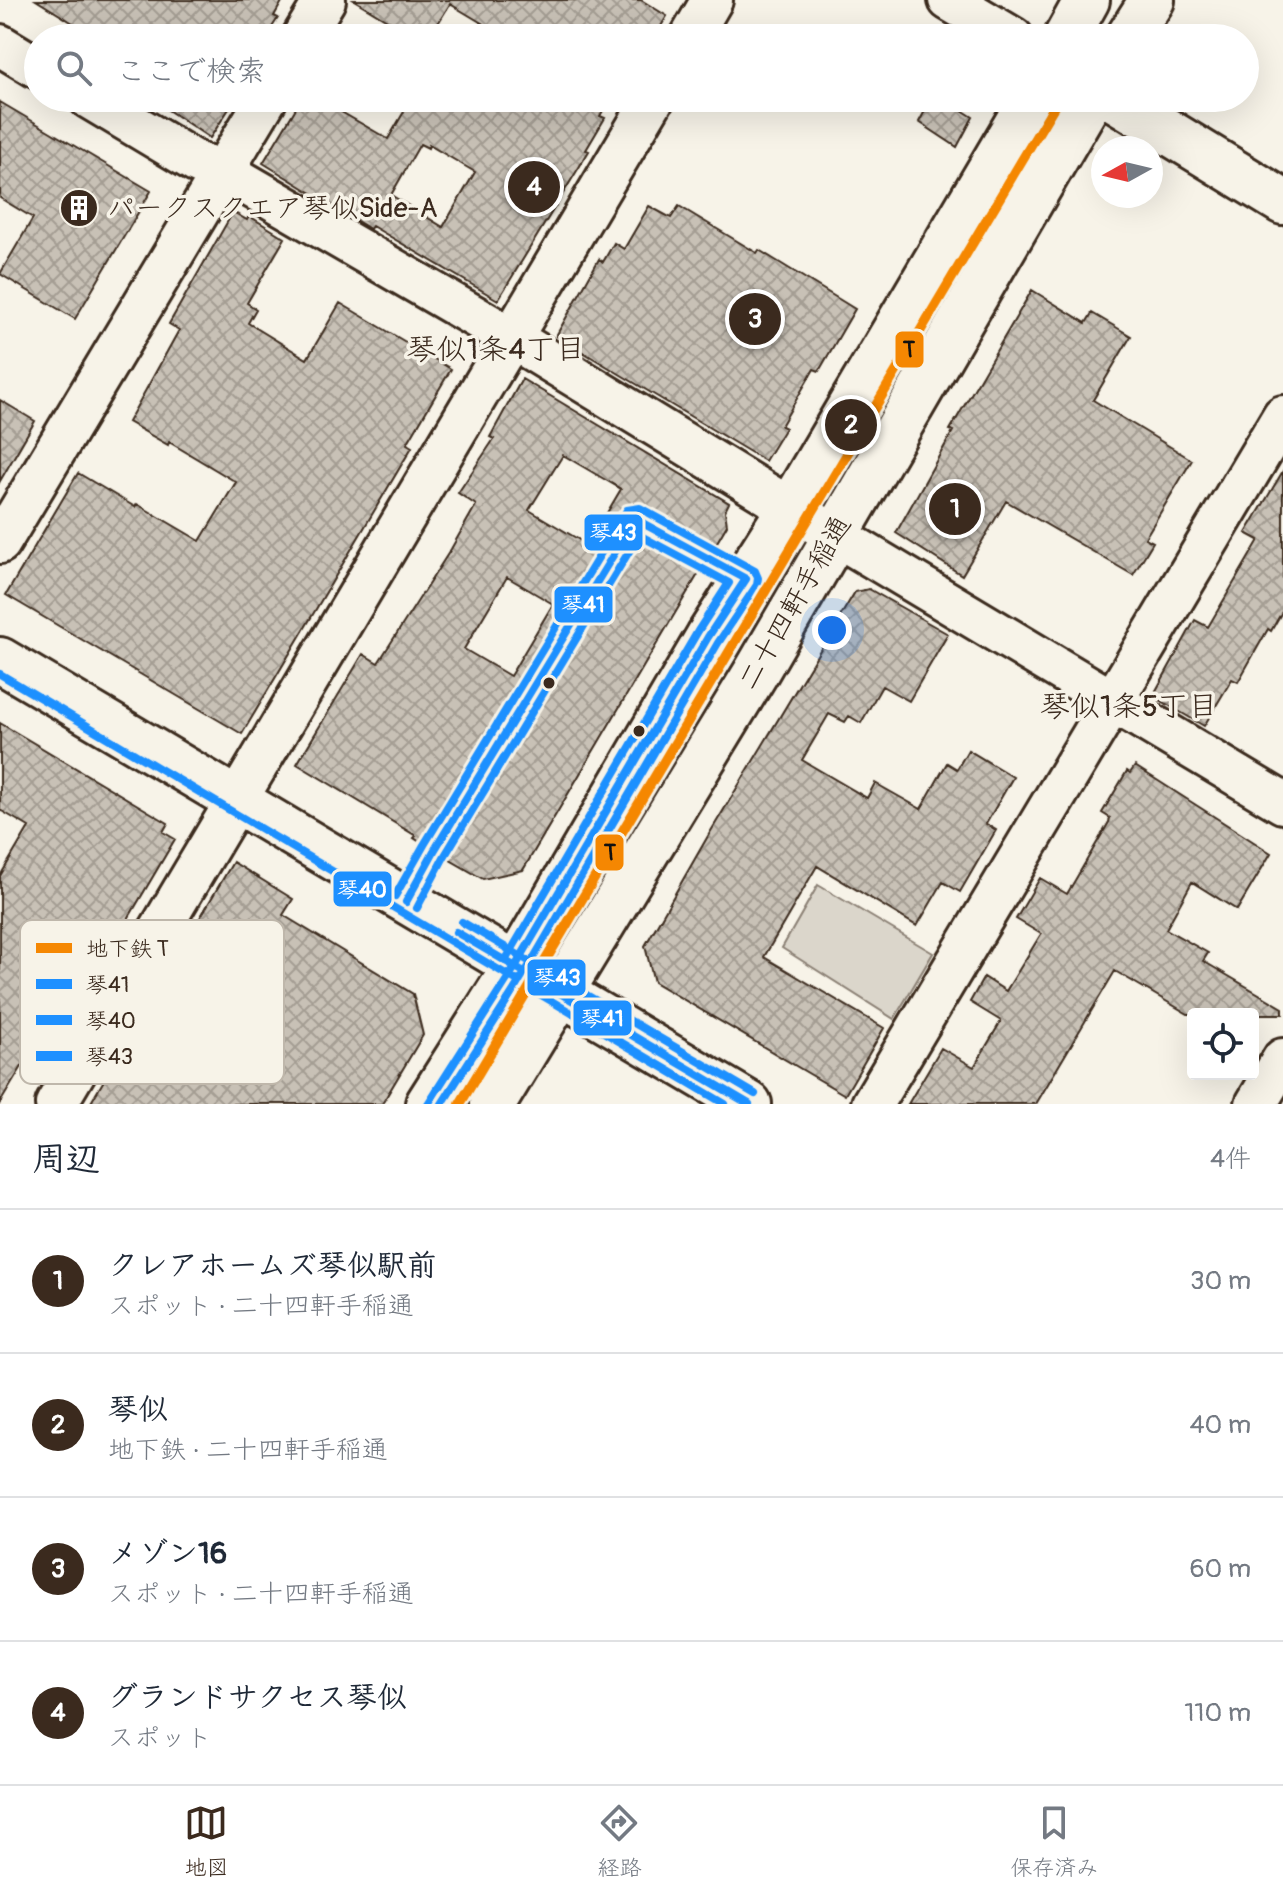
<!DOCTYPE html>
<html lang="ja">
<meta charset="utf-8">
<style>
:root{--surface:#fff;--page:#f6f6f7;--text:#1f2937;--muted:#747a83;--line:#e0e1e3;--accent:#3b2a1e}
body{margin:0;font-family:Pangolin,"Klee One",sans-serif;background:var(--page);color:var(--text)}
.controls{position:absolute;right:24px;bottom:24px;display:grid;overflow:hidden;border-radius:8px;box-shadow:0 8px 32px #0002}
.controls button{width:72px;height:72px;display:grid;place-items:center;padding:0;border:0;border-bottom:2px solid var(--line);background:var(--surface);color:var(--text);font:40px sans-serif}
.compass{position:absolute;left:1091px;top:136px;width:72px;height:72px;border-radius:50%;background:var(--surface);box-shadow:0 8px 32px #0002;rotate:262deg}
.you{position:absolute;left:832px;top:630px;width:28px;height:28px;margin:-20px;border:6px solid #fff;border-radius:50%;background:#1a73e8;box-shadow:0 0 0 12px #1a73e833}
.badge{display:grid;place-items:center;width:52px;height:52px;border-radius:50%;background:var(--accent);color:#fff;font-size:26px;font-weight:700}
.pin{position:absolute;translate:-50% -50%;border:4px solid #fff;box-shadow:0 2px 8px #0006}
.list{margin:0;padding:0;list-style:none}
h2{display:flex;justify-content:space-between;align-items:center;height:104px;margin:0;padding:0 32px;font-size:34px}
h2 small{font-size:26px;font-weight:400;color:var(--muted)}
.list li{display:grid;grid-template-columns:52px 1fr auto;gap:24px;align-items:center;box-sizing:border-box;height:144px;padding:0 32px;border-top:2px solid var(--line)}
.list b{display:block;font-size:30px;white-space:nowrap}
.list p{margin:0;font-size:26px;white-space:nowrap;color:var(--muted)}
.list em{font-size:26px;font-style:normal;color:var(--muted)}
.icon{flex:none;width:44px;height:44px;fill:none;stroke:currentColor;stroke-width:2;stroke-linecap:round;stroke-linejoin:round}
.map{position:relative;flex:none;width:1283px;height:1104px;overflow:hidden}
.search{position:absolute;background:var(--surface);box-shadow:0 8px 32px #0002;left:24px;right:24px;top:24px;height:88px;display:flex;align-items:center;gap:20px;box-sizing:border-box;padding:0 28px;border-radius:44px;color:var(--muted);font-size:30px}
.sheet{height:680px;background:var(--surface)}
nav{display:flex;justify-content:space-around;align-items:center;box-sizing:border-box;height:112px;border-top:2px solid var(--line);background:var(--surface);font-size:22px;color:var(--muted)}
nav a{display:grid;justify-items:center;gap:4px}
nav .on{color:var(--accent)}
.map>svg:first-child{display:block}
.park{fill:#dbd6cb;stroke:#8b8074;stroke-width:2}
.building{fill:url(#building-cross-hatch);stroke:#3b2a1e;stroke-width:2;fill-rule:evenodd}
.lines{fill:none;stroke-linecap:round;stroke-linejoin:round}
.service-casing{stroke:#3b2a1e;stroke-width:26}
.minor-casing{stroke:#3b2a1e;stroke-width:46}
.tertiary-casing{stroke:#3b2a1e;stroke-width:50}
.secondary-casing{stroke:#3b2a1e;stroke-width:50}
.service{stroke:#f7f3e8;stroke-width:20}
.minor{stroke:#f7f3e8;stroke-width:40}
.tertiary{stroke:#f7f3e8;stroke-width:44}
.secondary{stroke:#f7f3e8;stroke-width:44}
.bus-1-casing{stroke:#f7f3e8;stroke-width:14}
.bus-2-casing{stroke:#f7f3e8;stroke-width:14}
.bus-3-casing{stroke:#f7f3e8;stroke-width:14}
.bus-1{stroke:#1e90ff;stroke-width:8}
.bus-2{stroke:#1e90ff;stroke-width:8}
.bus-3{stroke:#1e90ff;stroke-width:8}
.metro-1-casing{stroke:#f7f3e8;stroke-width:16}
.metro-1{stroke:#f58702;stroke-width:10}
.bus-dot{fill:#3b2a1e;stroke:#f7f3e8;stroke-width:3}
.labels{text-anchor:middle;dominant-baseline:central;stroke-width:7;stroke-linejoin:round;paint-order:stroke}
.poi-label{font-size:28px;fill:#3b2a1e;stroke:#f7f3e8;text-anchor:start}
.street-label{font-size:28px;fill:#3b2a1e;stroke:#f7f3e8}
.neighbourhood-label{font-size:30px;fill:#3b2a1e;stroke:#f7f3e8}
.key{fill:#f7f3e8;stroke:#bfb7ab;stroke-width:2}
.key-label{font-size:22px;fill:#3b2a1e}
.line-badge{stroke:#f7f3e8;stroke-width:3}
.badge-label{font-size:22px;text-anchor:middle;font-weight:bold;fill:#fff}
.pale-badge-label{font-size:22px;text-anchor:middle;font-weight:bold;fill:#111}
</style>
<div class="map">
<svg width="1283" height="1104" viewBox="0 0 1283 1104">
<defs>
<pattern id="building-cross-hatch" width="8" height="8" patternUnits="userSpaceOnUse" patternTransform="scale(2)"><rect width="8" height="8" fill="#c8c1b6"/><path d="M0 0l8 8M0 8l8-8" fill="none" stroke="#a49d93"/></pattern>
</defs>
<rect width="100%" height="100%" fill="#f7f3e8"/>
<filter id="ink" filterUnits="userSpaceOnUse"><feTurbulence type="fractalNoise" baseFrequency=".0125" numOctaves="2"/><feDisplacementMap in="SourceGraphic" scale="16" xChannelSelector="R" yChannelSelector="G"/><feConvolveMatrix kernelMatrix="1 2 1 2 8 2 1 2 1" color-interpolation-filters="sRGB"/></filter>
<g filter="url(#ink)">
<path class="park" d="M 818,885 L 933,953 L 894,1019 L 782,948 Z"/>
<path class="building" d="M 36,0 L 283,0 L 274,16 L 278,18 L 265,38 L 97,38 Z
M 354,0 L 641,0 L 667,16 L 654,38 L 507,38 L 450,4 L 429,38 L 417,38 Z
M 150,98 L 236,98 L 210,138 Z
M 302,98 L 317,98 L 388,139 L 412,98 L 610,98 L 600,116 L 605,118 L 586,150 L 589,151 L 498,300 L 372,226 L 370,229 L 263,163 ZM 420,144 L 428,148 L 429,145 L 475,172 L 443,227 L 391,195 Z
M 932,98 L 943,98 L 973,117 L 957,147 L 919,122 Z
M 0,102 L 151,191 L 75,319 L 0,274 L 33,218 L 0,198 Z
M 649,206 L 671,218 L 679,206 L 757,253 L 759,250 L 855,309 L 819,371 L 814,369 L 781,426 L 785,428 L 765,461 L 556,336 L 599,259 L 603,262 L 614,243 L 624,249 Z
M 233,212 L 247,220 L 249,216 L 285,238 L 247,303 L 256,309 L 248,323 L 307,359 L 340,303 L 451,369 L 407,444 L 412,447 L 242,734 L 6,595 L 78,473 L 135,507 L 137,504 L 200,541 L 236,482 L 169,442 L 168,445 L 128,422 L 179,330 L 169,324 Z
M 1032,290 L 1086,323 L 1092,313 L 1131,336 L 1093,400 L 1192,460 L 1145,538 L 1153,542 L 1133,575 L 1006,501 L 962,575 L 896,533 L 953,431 L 950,430 Z
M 522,379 L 729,503 L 725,511 L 727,525 L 713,549 L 705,547 L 696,554 L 694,562 L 700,571 L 523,870 L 483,879 L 445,857 L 447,850 L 441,840 L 433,838 L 423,844 L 414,838 L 416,836 L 297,764 L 363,654 L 378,663 L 451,549 L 476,505 L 458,493 L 494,439 L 490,437 ZM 563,455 L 621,489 L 588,545 L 529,510 ZM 507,577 L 553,604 L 510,676 L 464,649 Z
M 0,400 L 35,421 L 0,481 Z
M 1283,471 L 1283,610 L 1271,631 L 1268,629 L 1238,682 L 1232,679 L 1204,726 L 1153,696 L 1195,620 L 1208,627 L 1259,540 L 1246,533 Z
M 869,589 L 948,634 L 909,701 L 882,686 L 861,723 L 849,716 L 845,722 L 829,714 L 802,760 L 867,798 L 875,783 L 921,809 L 947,763 L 957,769 L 968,750 L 1013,777 L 986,824 L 996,830 L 960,892 L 943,882 L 917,926 L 817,866 L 764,957 L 884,1028 L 845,1095 L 654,982 L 645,946 L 708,836 L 855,592 Z
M 0,723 L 168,823 L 163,832 L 175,839 L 55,1043 L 41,1035 L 0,1103 L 0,876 L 29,827 L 0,810 Z
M 1135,766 L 1271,853 L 1237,910 L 1192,882 L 1166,929 L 1208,953 L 1203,961 L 1283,1008 L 1283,1014 L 1188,1014 L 1115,971 L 1036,1104 L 908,1104 L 941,1048 L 974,1067 L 1001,1021 L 970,1002 L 984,977 L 1006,991 L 1041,934 L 1016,919 L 1040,878 L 1067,894 L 1109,822 L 1110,818 L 1102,813 L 1127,771 L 1130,773 Z
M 233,862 L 293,899 L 283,915 L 413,994 L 423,1035 L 382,1104 L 90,1104 Z"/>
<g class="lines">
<defs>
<path id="service" d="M 707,560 L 746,579
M 406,902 L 434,851"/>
<path id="minor" d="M 949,0 L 1013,38
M 302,38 L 325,0
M 690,38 L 712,0
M 0,45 L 38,68
M 89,98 L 196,162 L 243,182 L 512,338 L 790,508 L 1283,803
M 0,543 L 267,98
M 56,1104 L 654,98
M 872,1104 L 1283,416
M 1256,1104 L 1283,1059"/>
<path id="tertiary" d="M 1066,38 L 1087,0
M 1128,38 L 1152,0
M 1113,98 L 1283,202
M 428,1104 L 515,967 L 708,637 L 790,508 L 1032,98
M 493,1104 L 755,674 L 1091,98"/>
<path id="secondary" d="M 0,660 L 749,1104"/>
</defs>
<use href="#service" class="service-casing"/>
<use href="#minor" class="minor-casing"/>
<use href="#tertiary" class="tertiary-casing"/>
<use href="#secondary" class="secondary-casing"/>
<use href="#service" class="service"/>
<use href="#minor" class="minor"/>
<use href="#tertiary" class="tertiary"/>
<use href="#secondary" class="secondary"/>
<defs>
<path id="bus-1" d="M 406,902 L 434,851 L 635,519 L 746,579
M 456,932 L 749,1104
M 428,1104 L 515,967 L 708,637 L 746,579"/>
<path id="bus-2" d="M 0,674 L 725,1104
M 417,908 L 444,857 L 639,535 L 729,583 L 698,631 L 505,961"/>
<path id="bus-3" d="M 395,896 L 424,845 L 627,510 L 640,508 L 755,571 L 758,578 L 757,585 L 718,643 L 525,973 L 442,1104
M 462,922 L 755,1094"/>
</defs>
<use href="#bus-1" class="bus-1-casing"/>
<use href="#bus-2" class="bus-2-casing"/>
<use href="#bus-3" class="bus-3-casing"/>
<use href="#bus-1" class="bus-1"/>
<use href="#bus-2" class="bus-2"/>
<use href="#bus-3" class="bus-3"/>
<defs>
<path id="metro-1" d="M 460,1104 L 1059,98"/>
</defs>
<use href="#metro-1" class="metro-1-casing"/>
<use href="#metro-1" class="metro-1"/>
</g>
</g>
<defs>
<symbol id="building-disc" viewBox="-11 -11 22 22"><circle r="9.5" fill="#3b2a1e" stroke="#f7f3e8"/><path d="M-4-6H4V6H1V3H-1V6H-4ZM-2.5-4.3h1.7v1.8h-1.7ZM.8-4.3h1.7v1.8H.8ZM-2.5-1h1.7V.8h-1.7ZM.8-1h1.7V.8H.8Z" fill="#fff"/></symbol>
</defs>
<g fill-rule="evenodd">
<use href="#building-disc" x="57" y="186" width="44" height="44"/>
</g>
<g class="bus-dot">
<circle cx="549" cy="683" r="7"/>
<circle cx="639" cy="731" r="7"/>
</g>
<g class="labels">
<g class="poi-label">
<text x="107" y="208">パークスクエア琴似Side-A</text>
</g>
<g class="street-label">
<text transform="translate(795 603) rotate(-60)">二十四軒手稲通</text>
</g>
<g class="neighbourhood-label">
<text x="496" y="349">琴似1条4丁目</text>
<text x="1129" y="706">琴似1条5丁目</text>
</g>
</g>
<rect x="20" y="920" width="264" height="164" rx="12" class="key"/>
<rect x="36" y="943" width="36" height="10" fill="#f58702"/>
<rect x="36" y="979" width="36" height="10" fill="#1e90ff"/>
<rect x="36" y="1015" width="36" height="10" fill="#1e90ff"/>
<rect x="36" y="1051" width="36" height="10" fill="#1e90ff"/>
<g class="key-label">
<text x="86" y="956">地下鉄 T</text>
<text x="86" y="992">琴41</text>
<text x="86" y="1028">琴40</text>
<text x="86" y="1064">琴43</text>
</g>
<g class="line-badge">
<rect x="894" y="330" width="31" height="39" rx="8" fill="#f58702"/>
<rect x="583" y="513" width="61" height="39" rx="8" fill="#1e90ff"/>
<rect x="553" y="585" width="61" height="39" rx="8" fill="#1e90ff"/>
<rect x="594" y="833" width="31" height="39" rx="8" fill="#f58702"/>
<rect x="332" y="870" width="61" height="38" rx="8" fill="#1e90ff"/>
<rect x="526" y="958" width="61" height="39" rx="8" fill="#1e90ff"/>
<rect x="572" y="999" width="61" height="38" rx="8" fill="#1e90ff"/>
</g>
<g class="badge-label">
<text x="613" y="540">琴43</text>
<text x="583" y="612">琴41</text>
<text x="362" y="897">琴40</text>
<text x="557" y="985">琴43</text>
<text x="602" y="1026">琴41</text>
</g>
<g class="pale-badge-label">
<text x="909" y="357">T</text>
<text x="610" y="860">T</text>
</g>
</svg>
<div class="controls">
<button><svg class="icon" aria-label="locate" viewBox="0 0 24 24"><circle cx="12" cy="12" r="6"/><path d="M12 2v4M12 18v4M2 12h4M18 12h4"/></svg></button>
</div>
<svg class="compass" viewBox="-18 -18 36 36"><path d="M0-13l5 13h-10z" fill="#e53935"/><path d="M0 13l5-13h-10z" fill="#747a83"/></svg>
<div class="you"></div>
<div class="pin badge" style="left:955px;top:509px">1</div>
<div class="pin badge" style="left:851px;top:425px">2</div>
<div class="pin badge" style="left:755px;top:319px">3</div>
<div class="pin badge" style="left:534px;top:187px">4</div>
<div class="search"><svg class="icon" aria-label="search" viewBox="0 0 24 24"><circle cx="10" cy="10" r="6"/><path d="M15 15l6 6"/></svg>ここで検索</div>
</div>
<section class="sheet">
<h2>周辺<small>4件</small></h2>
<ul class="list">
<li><span class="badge">1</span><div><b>クレアホームズ琴似駅前</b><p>スポット · 二十四軒手稲通</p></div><em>30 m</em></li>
<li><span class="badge">2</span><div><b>琴似</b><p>地下鉄 · 二十四軒手稲通</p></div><em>40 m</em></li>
<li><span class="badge">3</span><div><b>メゾン16</b><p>スポット · 二十四軒手稲通</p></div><em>60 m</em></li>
<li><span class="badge">4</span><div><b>グランドサクセス琴似</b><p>スポット</p></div><em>110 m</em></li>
</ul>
</section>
<nav>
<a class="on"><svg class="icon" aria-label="map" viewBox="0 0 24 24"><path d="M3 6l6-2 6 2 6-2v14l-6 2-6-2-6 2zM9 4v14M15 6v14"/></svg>地図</a>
<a><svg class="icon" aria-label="directions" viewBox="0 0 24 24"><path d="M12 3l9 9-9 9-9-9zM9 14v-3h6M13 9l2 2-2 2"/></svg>経路</a>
<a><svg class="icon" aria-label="saved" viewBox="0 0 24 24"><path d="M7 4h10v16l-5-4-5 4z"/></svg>保存済み</a>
</nav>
